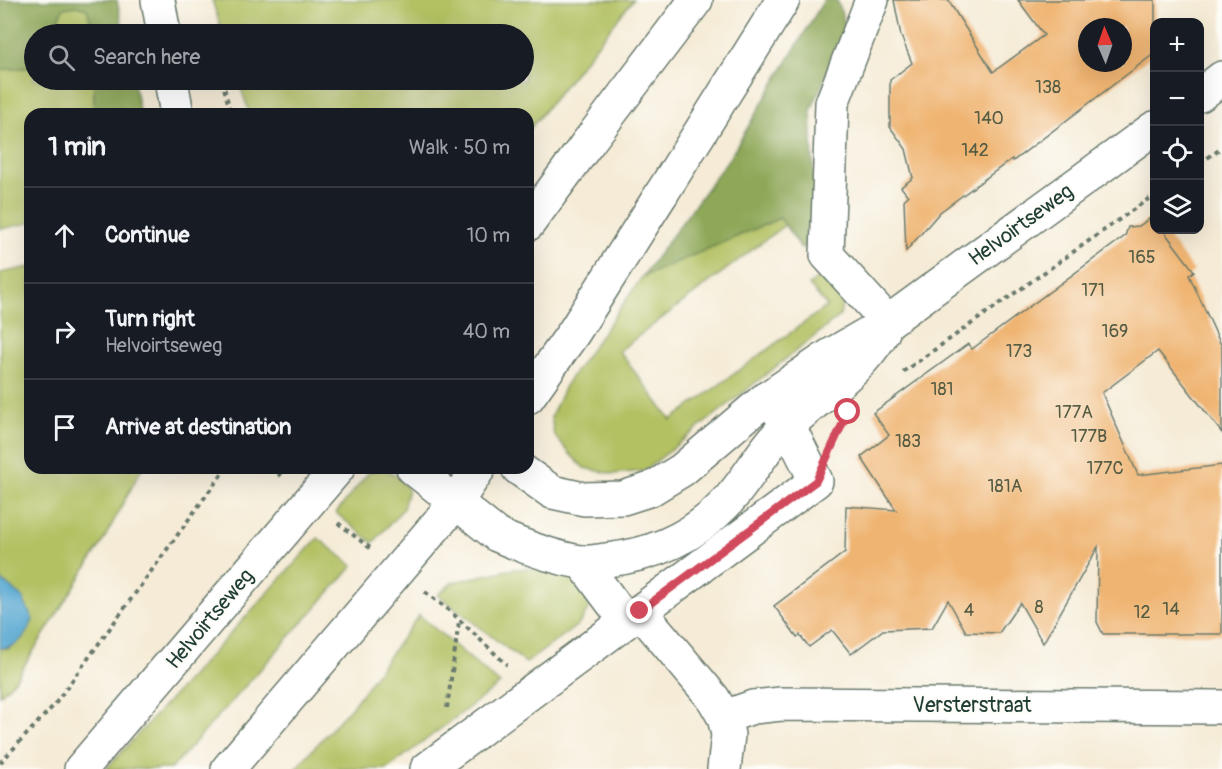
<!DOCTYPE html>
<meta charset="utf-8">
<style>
:root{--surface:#171b24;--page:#20242c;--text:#f1f3f6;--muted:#9ea1a6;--line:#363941}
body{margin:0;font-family:Pangolin,sans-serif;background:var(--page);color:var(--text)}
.controls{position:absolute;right:18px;top:18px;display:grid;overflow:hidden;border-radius:12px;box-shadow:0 6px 24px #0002}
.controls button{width:54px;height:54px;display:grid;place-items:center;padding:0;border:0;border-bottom:2px solid var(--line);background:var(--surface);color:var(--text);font:30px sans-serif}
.compass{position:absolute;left:1078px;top:18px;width:54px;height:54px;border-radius:50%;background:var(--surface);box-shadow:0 6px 24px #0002;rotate:358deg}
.stop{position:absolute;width:18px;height:18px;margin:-14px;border:4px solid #d1495b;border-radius:50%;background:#fff}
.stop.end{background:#d1495b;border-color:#fff;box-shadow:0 2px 6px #0008}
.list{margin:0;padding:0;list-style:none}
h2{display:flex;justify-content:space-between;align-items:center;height:78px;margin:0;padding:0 24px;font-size:26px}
h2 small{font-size:20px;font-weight:400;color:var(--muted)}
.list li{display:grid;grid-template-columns:39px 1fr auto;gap:18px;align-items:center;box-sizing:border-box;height:96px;padding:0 24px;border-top:2px solid var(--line)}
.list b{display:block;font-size:22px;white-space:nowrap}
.list p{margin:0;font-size:20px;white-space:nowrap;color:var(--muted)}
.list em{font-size:20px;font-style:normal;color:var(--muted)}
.icon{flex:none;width:33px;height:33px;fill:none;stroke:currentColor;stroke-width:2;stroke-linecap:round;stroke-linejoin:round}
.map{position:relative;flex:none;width:1222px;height:769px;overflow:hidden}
.search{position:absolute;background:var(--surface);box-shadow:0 6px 24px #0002;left:24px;top:24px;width:510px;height:66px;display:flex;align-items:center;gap:15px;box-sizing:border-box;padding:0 21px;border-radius:33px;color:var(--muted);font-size:22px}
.panel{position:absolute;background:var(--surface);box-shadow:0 6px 24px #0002;left:24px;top:108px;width:510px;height:366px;border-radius:18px}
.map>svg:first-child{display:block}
.green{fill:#b3c163;stroke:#697f4c;stroke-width:1.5}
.forest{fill:#8ea759;stroke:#567246;stroke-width:1.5}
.water{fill:#57a7d1;stroke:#3b7282;stroke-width:1.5}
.building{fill:#efb471;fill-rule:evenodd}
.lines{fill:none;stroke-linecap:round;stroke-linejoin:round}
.minor-casing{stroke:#6a7a6d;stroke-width:36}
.major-casing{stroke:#6a7a6d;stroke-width:36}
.highway-casing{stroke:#6a7a6d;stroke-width:36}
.path{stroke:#6a7a6d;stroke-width:4;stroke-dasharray:4.5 4.5;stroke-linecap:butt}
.minor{stroke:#fff;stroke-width:33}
.major{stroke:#fff;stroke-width:33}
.highway{stroke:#fff;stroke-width:33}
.route{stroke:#d1495b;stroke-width:8}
.labels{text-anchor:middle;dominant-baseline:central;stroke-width:4.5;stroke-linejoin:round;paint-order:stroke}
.number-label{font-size:18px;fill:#535b43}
.street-label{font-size:21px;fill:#1f3d34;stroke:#fdfcf7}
</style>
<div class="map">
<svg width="1222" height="769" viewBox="0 0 1222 769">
<rect width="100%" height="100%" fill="#fdfcf7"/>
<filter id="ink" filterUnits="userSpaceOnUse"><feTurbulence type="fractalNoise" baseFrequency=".0167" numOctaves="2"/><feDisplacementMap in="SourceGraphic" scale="12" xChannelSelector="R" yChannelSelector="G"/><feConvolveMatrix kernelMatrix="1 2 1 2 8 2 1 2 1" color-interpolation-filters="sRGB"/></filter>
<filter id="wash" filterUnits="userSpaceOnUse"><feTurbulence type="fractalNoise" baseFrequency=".008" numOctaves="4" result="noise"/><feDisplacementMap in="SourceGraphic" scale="24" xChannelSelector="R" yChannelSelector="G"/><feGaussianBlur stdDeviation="1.35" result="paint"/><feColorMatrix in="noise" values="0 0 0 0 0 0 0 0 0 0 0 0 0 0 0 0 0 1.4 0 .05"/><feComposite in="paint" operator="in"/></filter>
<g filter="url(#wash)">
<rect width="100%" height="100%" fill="#f5ebd6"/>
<path class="green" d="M 212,0 L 633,0 L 528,131 L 528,114 L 250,114 L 238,80 L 524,80 L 524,34 L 223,34 Z
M 76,6 L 87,9 L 94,34 L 51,34 L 63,8 Z
M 34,67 L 34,80 L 94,80 L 94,114 L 30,114 L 30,223 L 0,229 L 0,70 Z
M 780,218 L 786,224 L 619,351 L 671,420 L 827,306 L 809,285 L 821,276 L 829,275 C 843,289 844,297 840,316 L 644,471 L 613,474 L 584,468 L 571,455 L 554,435 L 551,417 L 565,386 L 642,277 Z
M 30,267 L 30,468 L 142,468 L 102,543 L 15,680 L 0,695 L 0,648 L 9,649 L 22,597 L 0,579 L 0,273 Z
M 382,469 L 397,476 L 408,489 L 403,509 L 373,543 L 336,513 L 369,472 Z
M 318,538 L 353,566 L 171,769 L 106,769 Z
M 546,568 C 572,575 584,579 589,608 L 579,624 L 526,663 L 438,595 L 453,582 L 513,569 Z
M 419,615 L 500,684 L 387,769 L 295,769 L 354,704 Z"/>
<path class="forest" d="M 0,0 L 117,0 L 124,34 L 94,34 L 87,9 L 76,6 L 63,8 L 51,34 L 34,34 L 34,67 L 0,70 Z
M 824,0 L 837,0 L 847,29 L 811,110 L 816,241 L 801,248 L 780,218 L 642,277 L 730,157 Z
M 94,80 L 133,80 L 140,114 L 94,114 Z"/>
<path class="water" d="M 0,579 L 22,597 L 33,620 C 26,635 18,649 0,648 Z"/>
<g id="blocks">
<path class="building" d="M 894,0 L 948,0 L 993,72 L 1044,35 L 1018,0 L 1155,0 L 1155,53 L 1013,161 L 1012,159 L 940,212 L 906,251 L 904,200 L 908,196 L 901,187 L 913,178 L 906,149 L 890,127 L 890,80 L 912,63 L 901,36 ZM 1087,27 L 1123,27 L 1123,63 L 1087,63 Z
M 1153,216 L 1155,230 L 1163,230 L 1194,271 L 1189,275 L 1222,347 L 1222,433 L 1158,351 L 1102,393 L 1138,475 L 1222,465 L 1222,634 L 1103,634 L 1097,622 L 1098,547 L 1043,643 L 1020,603 L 999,633 L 966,632 L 948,600 L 932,628 L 883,630 L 851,654 L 832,630 L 809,647 L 800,635 L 797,637 L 774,606 L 845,552 L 846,506 L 896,510 L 861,457 L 889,435 L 873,413 L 968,344 L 972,349 L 1125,236 L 1128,227 L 1139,226 Z"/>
</g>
</g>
<g filter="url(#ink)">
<use href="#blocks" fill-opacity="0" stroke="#6a7a6d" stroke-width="1.5"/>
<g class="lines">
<defs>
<path id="minor" d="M 158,0 L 164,34
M 872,0 L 832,103 L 827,255 L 888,322
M 171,80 L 177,114
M 582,562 L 626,621
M 640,611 L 713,698 L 724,717 L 728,735 L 724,769
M 724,717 L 753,707 L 781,704 L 1222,707
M 427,769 L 816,481 L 788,425 L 769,397"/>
<path id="major" d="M 1200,95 L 1222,78
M 528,224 L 587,144
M 528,397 L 574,332 L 662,193
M 413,468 L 497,535 C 522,546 552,557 580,562 C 588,563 598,561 607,560 C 652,555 692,538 724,505 C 746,483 758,456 780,433 C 815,398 857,376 883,332
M 518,468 L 552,492 L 584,499 L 623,498 L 651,489 L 682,470 L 763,401 L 831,355 L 888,322 L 1154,128
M 81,769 L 338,468
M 228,769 L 457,501 L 479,468"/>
<path id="highway" d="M 587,144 L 696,0
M 662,193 L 783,0"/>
</defs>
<use href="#minor" class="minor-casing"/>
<use href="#major" class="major-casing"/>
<use href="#highway" class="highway-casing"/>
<path class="path" d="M 222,80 L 231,114
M 1200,163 L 1222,148
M 903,372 L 1154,195
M 271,468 L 281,476
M 338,523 L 370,548
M 425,592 L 449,610 L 507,665
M 447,708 L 459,621
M 0,763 L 55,704 L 226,468"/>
<use href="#minor" class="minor"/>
<use href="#major" class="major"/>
<use href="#highway" class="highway"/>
</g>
</g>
<g class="lines" filter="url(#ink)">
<path class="route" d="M 640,611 L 816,481 L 848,412"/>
</g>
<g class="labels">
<g class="number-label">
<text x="1048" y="87">138</text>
<text x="989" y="118">140</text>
<text x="975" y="150">142</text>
<text x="1142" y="257">165</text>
<text x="1093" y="290">171</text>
<text x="1115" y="331">169</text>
<text x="1019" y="351">173</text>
<text x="942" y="389">181</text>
<text x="1074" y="412">177A</text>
<text x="1089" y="436">177B</text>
<text x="908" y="441">183</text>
<text x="1105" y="468">177C</text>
<text x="1005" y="486">181A</text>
<text x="1039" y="607">8</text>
<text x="1171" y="609">14</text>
<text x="969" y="610">4</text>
<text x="1142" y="612">12</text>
</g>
<g class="street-label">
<text transform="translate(1021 225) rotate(-36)">Helvoirtseweg</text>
<text transform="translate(210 619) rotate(-50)">Helvoirtseweg</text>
<text x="972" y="705">Versterstraat</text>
</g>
</g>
</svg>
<div class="controls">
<button>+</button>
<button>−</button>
<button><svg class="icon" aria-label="locate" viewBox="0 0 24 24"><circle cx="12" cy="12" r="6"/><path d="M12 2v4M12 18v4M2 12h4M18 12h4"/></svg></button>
<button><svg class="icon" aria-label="layers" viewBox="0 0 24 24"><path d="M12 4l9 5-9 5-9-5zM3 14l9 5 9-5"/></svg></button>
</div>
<svg class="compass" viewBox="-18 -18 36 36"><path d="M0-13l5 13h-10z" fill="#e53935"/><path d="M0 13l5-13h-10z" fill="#9ea1a6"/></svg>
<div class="stop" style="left:848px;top:412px"></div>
<div class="stop end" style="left:640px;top:611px"></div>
<div class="search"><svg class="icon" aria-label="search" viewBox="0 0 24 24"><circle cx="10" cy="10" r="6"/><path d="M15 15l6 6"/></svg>Search here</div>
<section class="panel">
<h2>1 min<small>Walk · 50 m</small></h2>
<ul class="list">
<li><svg class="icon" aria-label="ahead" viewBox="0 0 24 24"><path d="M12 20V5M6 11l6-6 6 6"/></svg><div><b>Continue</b></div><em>10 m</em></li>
<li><svg class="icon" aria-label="right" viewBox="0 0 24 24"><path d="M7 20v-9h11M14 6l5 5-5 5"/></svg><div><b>Turn right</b><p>Helvoirtseweg</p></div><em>40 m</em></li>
<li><svg class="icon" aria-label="arrive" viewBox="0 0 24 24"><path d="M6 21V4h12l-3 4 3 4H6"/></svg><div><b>Arrive at destination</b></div></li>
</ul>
</section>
</div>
